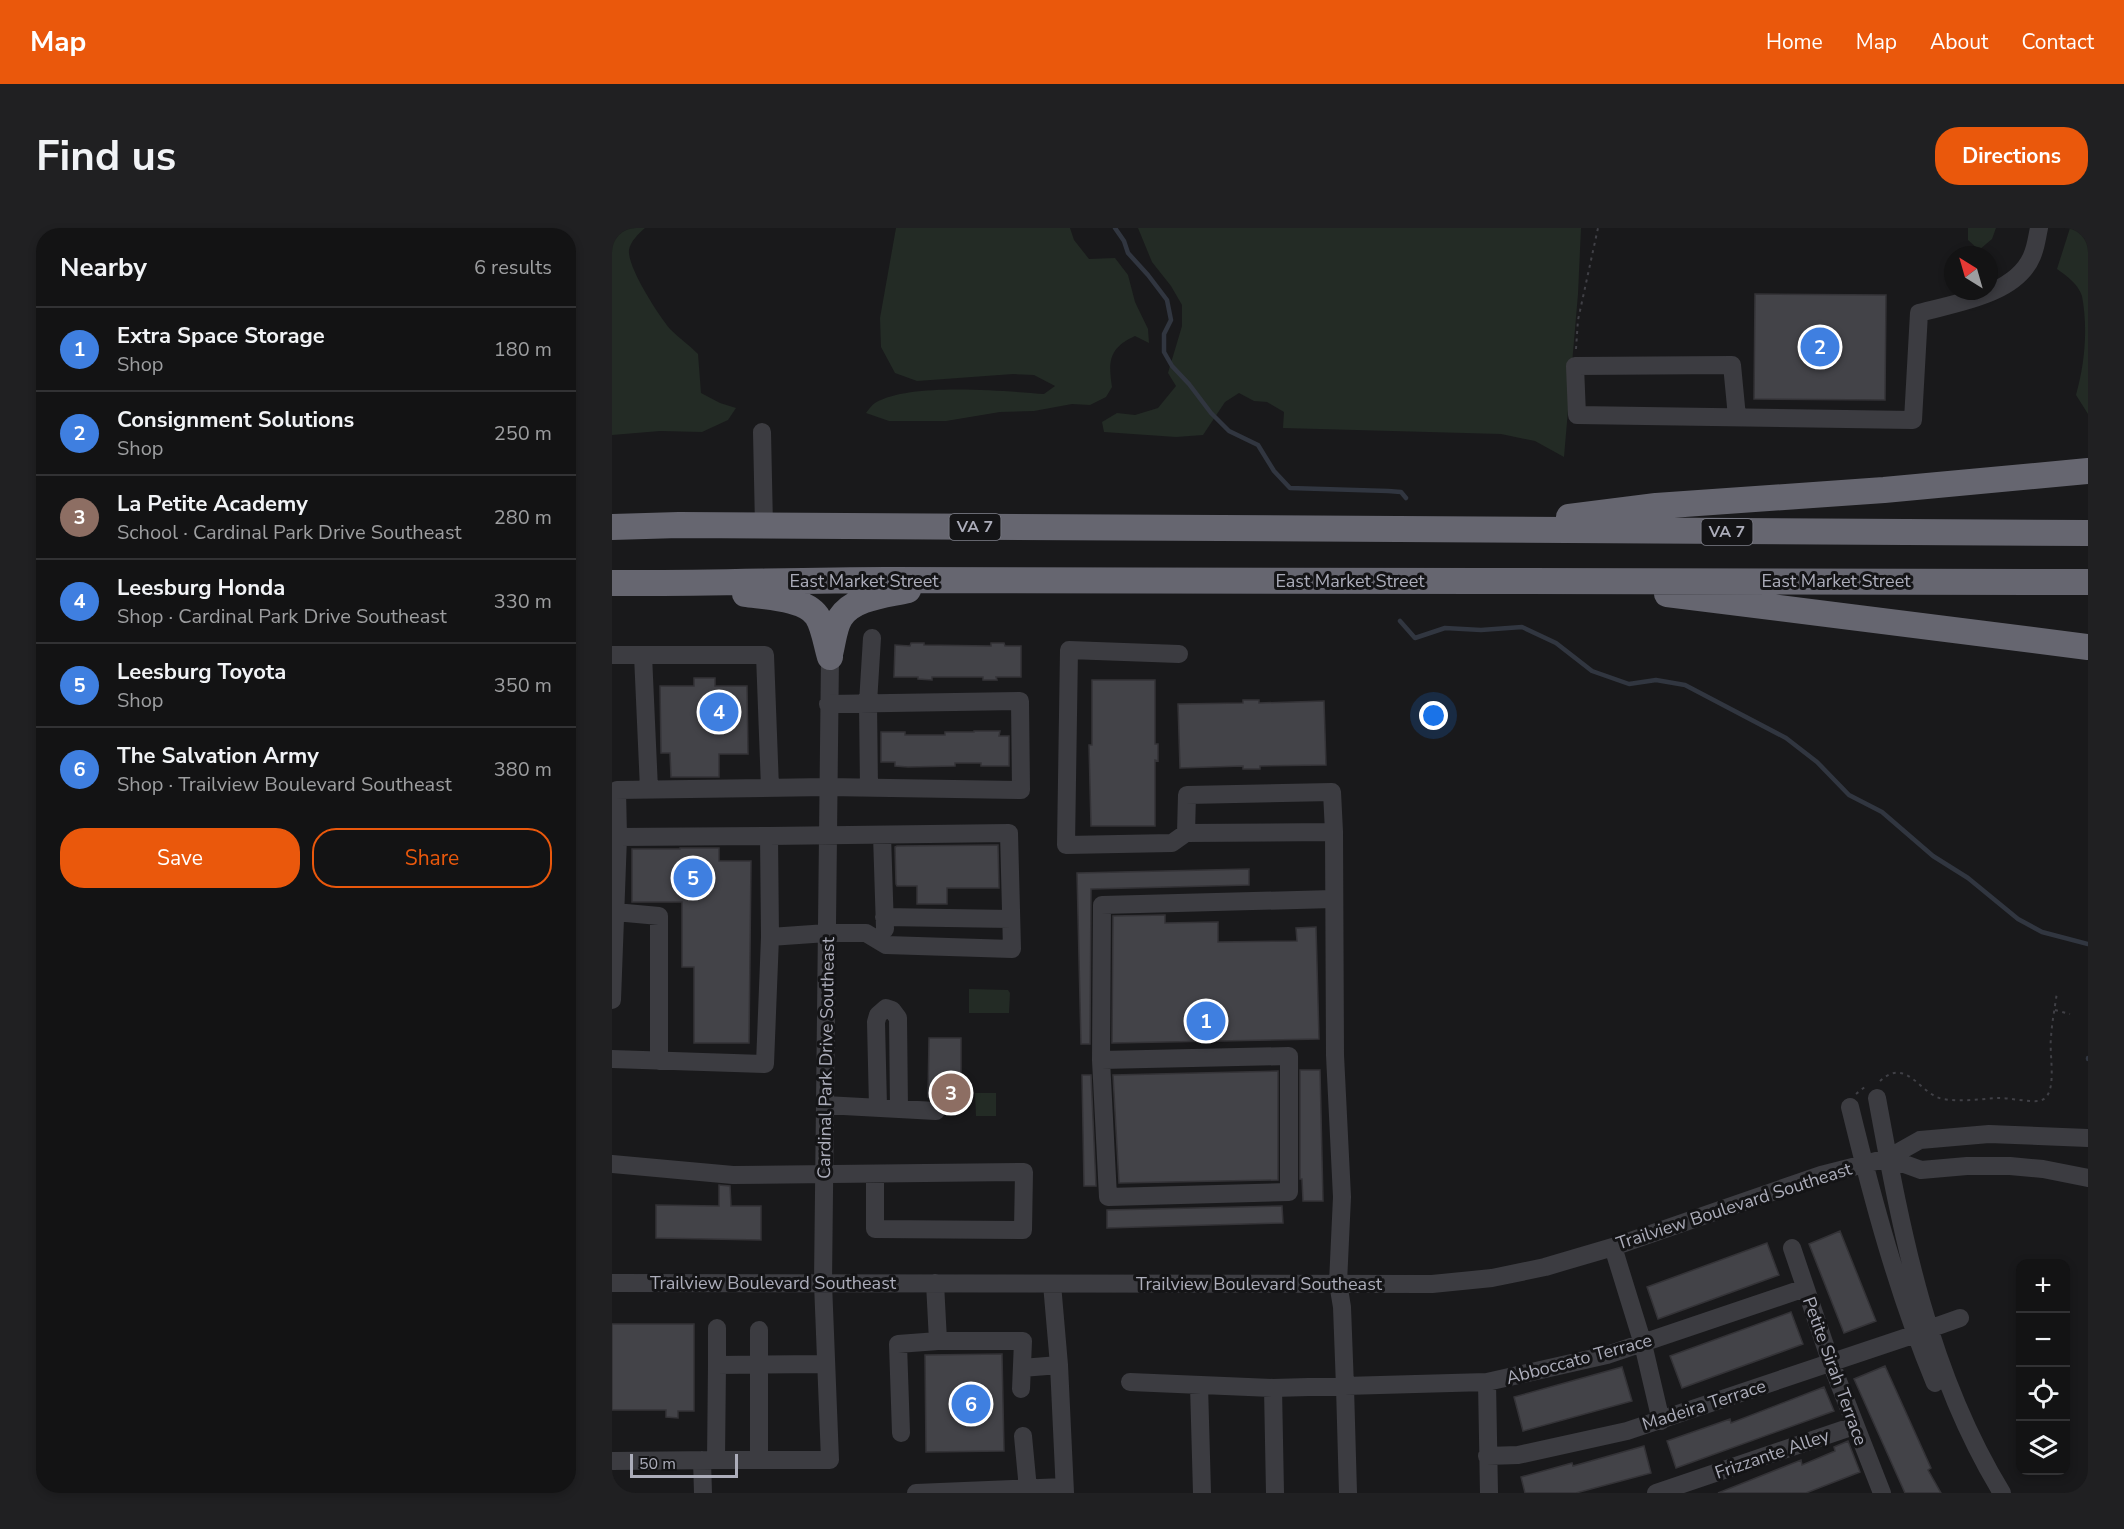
<!DOCTYPE html>
<meta charset="utf-8">
<style>
:root{--surface:#131314;--page:#202022;--text:#f1f3f6;--muted:#9d9ea0;--line:#323234;--accent:#ea580c}
body{margin:0;font-family:"Nunito Sans",sans-serif;background:var(--page);color:var(--text)}
.controls{position:absolute;right:18px;bottom:18px;display:grid;overflow:hidden;border-radius:12px;box-shadow:0 3px 9px #0003}
.controls button{width:54px;height:54px;display:grid;place-items:center;padding:0;border:0;border-bottom:2px solid var(--line);background:var(--surface);color:var(--text);font:30px sans-serif}
.compass{position:absolute;left:1332px;top:18px;width:54px;height:54px;border-radius:50%;background:var(--surface);box-shadow:0 3px 9px #0003;rotate:323deg}
.scale{position:absolute;left:18px;bottom:15px;width:108px;box-sizing:border-box;padding-left:6px;border:3px solid #acadba;border-top:0;font-size:16px;line-height:21px;white-space:nowrap;color:#acadba;-webkit-text-stroke:4px #141416;paint-order:stroke}
.you{position:absolute;left:822px;top:488px;width:21px;height:21px;margin:-15px;border:4px solid #fff;border-radius:50%;background:#1a73e8;box-shadow:0 0 0 9px #1a73e833}
.badge{display:grid;place-items:center;width:39px;height:39px;border-radius:50%;background:var(--accent);color:#fff;font-size:20px;font-weight:700}
.pin{position:absolute;translate:-50% -50%;border:3px solid #fff;box-shadow:0 2px 6px #0006}
.list{margin:0;padding:0;list-style:none}
h2{display:flex;justify-content:space-between;align-items:center;height:78px;margin:0;padding:0 24px;font-size:26px}
h2 small{font-size:20px;font-weight:400;color:var(--muted)}
.list li{display:grid;grid-template-columns:39px 1fr auto;gap:18px;align-items:center;box-sizing:border-box;height:84px;padding:0 24px;border-top:2px solid var(--line)}
.list b{display:block;font-size:22px;white-space:nowrap}
.list p{margin:0;font-size:20px;white-space:nowrap;color:var(--muted)}
.list em{font-size:20px;font-style:normal;color:var(--muted)}
.actions{display:flex;gap:12px;padding:18px 24px}
.actions a{flex:1;padding:14px 0;border:2px solid var(--accent);border-radius:24px;text-align:center;font-size:21px;color:var(--accent)}
.actions .main{background:var(--accent);color:#fff}
.icon{flex:none;width:33px;height:33px;fill:none;stroke:currentColor;stroke-width:2;stroke-linecap:round;stroke-linejoin:round}
.map{position:relative;flex:none;width:1476px;height:1265px;overflow:hidden;border-radius:24px}
header{display:flex;align-items:center;gap:36px;box-sizing:border-box;height:84px;padding:0 30px;background:var(--accent);color:#fff}
header strong{font-size:28px}
nav{display:flex;gap:33px;margin-inline-start:auto;font-size:21px}
.intro{display:flex;align-items:center;justify-content:space-between;box-sizing:border-box;height:144px;padding:0 36px}
h1{margin:0;font-size:42px}
.button{padding:15px 27px;border-radius:24px;background:var(--accent);color:#fff;font-size:21px;font-weight:700}
main{display:flex;gap:36px;padding:0 36px}
aside{flex:1;background:var(--surface);border-radius:24px;box-shadow:0 3px 9px #0003}
.map>svg:first-child{display:block}
.green{fill:#232b25}
.lines{fill:none;stroke-linecap:round;stroke-linejoin:round}
.stream{stroke:#313640;stroke-width:4.5}
.building{fill:#434348;stroke:#343337;stroke-width:1.5}
.path{stroke:#404046;stroke-width:2;stroke-dasharray:3 4.5;stroke-linecap:butt}
.minor{stroke:#3c3c41;stroke-width:18}
.highway{stroke:#666670;stroke-width:26}
.labels{text-anchor:middle;dominant-baseline:central;stroke-width:6;stroke-linejoin:round;paint-order:stroke}
.shield{fill:#141416;stroke:#7e7f89;stroke-width:1.5}
.shield-label{font-size:16px;font-weight:bold;fill:#acadba}
.street-label{font-size:18px;fill:#acadba;stroke:#141416}
</style>
<header>
<strong>Map</strong>
<nav><a>Home</a><a>Map</a><a>About</a><a>Contact</a></nav>
</header>
<div class="intro"><h1>Find us</h1><a class="button">Directions</a></div>
<main>
<aside>
<h2>Nearby<small>6 results</small></h2>
<ul class="list">
<li><span class="badge" style="background:#3f7fe0">1</span><div><b>Extra Space Storage</b><p>Shop</p></div><em>180 m</em></li>
<li><span class="badge" style="background:#3f7fe0">2</span><div><b>Consignment Solutions</b><p>Shop</p></div><em>250 m</em></li>
<li><span class="badge" style="background:#8d6e63">3</span><div><b>La Petite Academy</b><p>School · Cardinal Park Drive Southeast</p></div><em>280 m</em></li>
<li><span class="badge" style="background:#3f7fe0">4</span><div><b>Leesburg Honda</b><p>Shop · Cardinal Park Drive Southeast</p></div><em>330 m</em></li>
<li><span class="badge" style="background:#3f7fe0">5</span><div><b>Leesburg Toyota</b><p>Shop</p></div><em>350 m</em></li>
<li><span class="badge" style="background:#3f7fe0">6</span><div><b>The Salvation Army</b><p>Shop · Trailview Boulevard Southeast</p></div><em>380 m</em></li>
</ul>
<div class="actions"><a class="main">Save</a><a>Share</a></div>
</aside>
<div class="map">
<svg width="1476" height="1265" viewBox="0 0 1476 1265">
<rect width="100%" height="100%" fill="#19191b"/>
<path class="green" d="M 0,0 L 33,0 C 27,5 18,14 17,22 C 15,39 47,88 58,101 C 67,110 77,117 86,126 L 89,165 L 108,175 L 124,180 L 116,192 L 90,204 L 48,203 L 0,207 Z
M 284,0 L 458,0 L 462,12 L 477,31 L 503,30 L 516,47 L 523,74 L 536,101 L 537,115 L 523,108 C 497,120 496,133 500,159 L 494,169 L 478,177 L 460,176 L 422,183 L 388,184 L 334,193 L 277,193 L 254,185 C 257,181 260,177 263,175 C 298,154 391,163 432,166 L 443,158 L 422,147 L 401,146 L 305,153 L 283,145 L 269,119 L 268,90 Z
M 526,0 L 969,0 L 966,66 L 952,229 L 923,213 L 889,206 L 671,200 L 672,184 L 655,174 L 642,173 L 627,165 L 613,174 L 591,207 L 564,209 L 492,204 L 490,194 L 505,185 L 523,187 L 546,180 L 564,158 L 556,145 L 570,98 L 570,77 L 559,58 L 540,34 Z
M 1356,0 L 1384,0 L 1380,11 L 1367,22 L 1356,12 Z
M 1458,0 L 1476,0 L 1476,186 L 1464,167 C 1473,135 1476,100 1470,68 C 1466,56 1455,48 1445,41 Z
M 357,761 L 396,762 L 398,765 L 397,785 L 357,785 Z
M 363,865 L 384,865 L 384,888 L 364,888 Z"/>
<g class="lines">
<path class="stream" d="M 503,0 L 512,13 L 516,25 L 536,47 L 555,72 L 559,92 L 552,106 L 552,124 L 560,138 L 577,156 L 599,185 L 617,203 L 646,217 L 662,243 L 678,260 L 776,263 L 789,264 L 794,270
M 788,393 L 803,410 L 833,400 L 869,402 L 910,399 L 944,415 L 980,443 L 1017,456 L 1044,452 L 1073,457 L 1174,510 L 1205,534 L 1237,567 L 1270,584 L 1321,628 L 1356,650 L 1406,691 L 1430,704 L 1476,716
M 1476,831 L 1476,830"/>
</g>
<path class="building" d="M 1143,66 L 1274,67 L 1273,172 L 1142,171 Z
M 299,415 L 312,415 L 312,417 L 379,418 L 379,415 L 392,415 L 393,418 L 409,418 L 409,449 L 384,449 L 385,452 L 371,452 L 371,449 L 320,449 L 320,452 L 306,451 L 306,449 L 282,449 L 283,417 L 298,418 Z
M 82,450 L 103,450 L 103,458 L 135,458 L 136,526 L 107,526 L 107,549 L 59,549 L 58,525 L 49,525 L 48,458 L 82,458 Z
M 480,452 L 543,452 L 543,516 L 546,516 L 546,533 L 543,532 L 543,598 L 479,598 L 477,517 L 480,517 Z
M 631,472 L 647,472 L 647,475 L 712,473 L 714,537 L 648,538 L 648,541 L 631,541 L 631,538 L 568,540 L 566,476 L 631,475 Z
M 362,503 L 388,503 L 387,508 L 397,508 L 397,538 L 369,538 L 369,535 L 343,535 L 343,538 L 296,539 L 283,538 L 283,534 L 269,534 L 269,504 L 293,504 L 293,507 L 333,507 L 333,504 L 362,504 Z
M 386,617 L 387,660 L 335,660 L 335,676 L 305,676 L 305,658 L 285,658 L 284,656 L 283,619 L 285,618 Z
M 68,620 L 107,620 L 107,633 L 139,633 L 137,815 L 82,815 L 82,739 L 70,739 L 70,674 L 20,674 L 20,621 L 68,621 Z
M 637,641 L 637,657 L 479,661 L 478,816 L 469,816 L 465,645 Z
M 553,687 L 553,695 L 606,694 L 606,714 L 685,713 L 684,700 L 704,699 L 707,811 L 500,815 L 501,688 Z
M 317,810 L 349,810 L 349,869 L 316,869 Z
M 688,842 L 708,842 L 711,973 L 691,973 L 690,951 L 688,951 Z
M 666,843 L 666,952 L 507,955 L 501,847 Z
M 470,847 L 479,847 L 484,958 L 472,958 Z
M 107,957 L 118,958 L 119,978 L 149,978 L 149,1012 L 44,1010 L 44,977 L 107,978 Z
M 670,978 L 671,995 L 495,1000 L 495,982 Z
M 1228,1003 L 1264,1093 L 1232,1105 L 1197,1016 Z
M 1155,1015 L 1167,1047 L 1046,1091 L 1035,1059 Z
M 1179,1084 L 1191,1116 L 1070,1160 L 1058,1128 Z
M 0,1096 L 82,1096 L 82,1183 L 66,1183 L 66,1190 L 54,1189 L 54,1182 L 0,1182 Z
M 390,1126 L 392,1223 L 314,1224 L 313,1127 Z
M 1273,1138 L 1319,1240 L 1316,1242 L 1329,1265 L 1293,1265 L 1242,1151 Z
M 1010,1139 L 1020,1173 L 911,1203 L 902,1169 Z
M 1212,1159 L 1222,1183 L 1064,1240 L 1055,1213 L 1118,1191 L 1119,1195 Z
M 1236,1213 L 1248,1244 L 1194,1265 L 1106,1265 L 1189,1232 L 1190,1237 L 1223,1223 L 1222,1219 Z
M 1032,1218 L 1039,1245 L 964,1265 L 913,1265 L 909,1249 L 960,1235 L 961,1238 Z"/>
<g class="lines">
<path class="path" d="M 964,121 L 966,92 L 986,0
M 1443,782 L 1458,786
M 1268,853 C 1295,828 1308,867 1331,871 C 1349,874 1368,871 1386,870 C 1399,870 1414,874 1427,873 C 1430,872 1433,871 1435,868 C 1444,855 1437,824 1439,809 C 1440,794 1443,779 1445,764
M 1244,866 L 1254,858"/>
<path class="minor" d="M 1125,189 L 1120,137 L 963,138 L 965,187 L 1301,192 L 1307,85 C 1343,75 1404,67 1420,28 C 1424,19 1425,9 1427,0
M 150,204 L 152,298
M 567,426 L 457,422 L 454,617 L 560,615 L 574,605
M 0,427 L 153,427 L 158,560
M 31,427 L 37,561
M 257,560 L 256,475 L 260,410
M 722,604 L 574,605 L 575,567 L 720,564 L 722,604 L 723,827 L 730,969 L 726,1055 L 730,1079 L 733,1159 L 736,1265
M 270,607 L 273,701
M 157,608 L 397,605 L 400,721 L 274,717 L 254,705 L 215,705 L 158,709
M 6,609 L 5,562 L 215,559 L 409,562 L 408,473 L 216,476
M 3,684 L 47,688 L 47,833
M 272,689 L 399,691
M 0,772 L 6,609 L 157,608 L 158,709 L 153,836 L 0,831
M 489,832 L 496,969 L 677,964 L 677,828 L 489,832 L 490,677 L 721,671
M 1265,870 C 1290,1007 1316,1144 1390,1265
M 213,877 L 324,883
M 266,879 L 264,794 L 266,787 L 274,780 L 280,782 L 286,790 L 287,881
M 1238,879 C 1261,973 1286,1066 1323,1155
M 1276,930 L 1309,942 L 1355,938 L 1398,938 L 1431,941 L 1476,950
M 0,936 L 121,947 L 412,944 L 411,1002 L 263,1001 L 263,946
M 1001,1019 L 1031,1116 L 1049,1193
M 1180,1020 L 1219,1135 L 1270,1265
M 0,1055 L 820,1056 L 880,1050 L 933,1039 L 1001,1019 L 1209,947 L 1276,930 L 1308,912 L 1377,906 L 1476,910
M 105,1100 L 105,1137
M 1317,1101 L 1348,1090
M 147,1102 L 147,1232
M 326,1113 L 411,1113 L 409,1161
M 447,1137 L 453,1265
M 410,1140 L 447,1137 L 440,1056
M 518,1154 L 661,1160 L 663,1265
M 875,1154 L 877,1265
M 587,1157 L 590,1265
M 661,1160 L 875,1154 L 995,1127 L 1193,1060
M 289,1205 L 286,1116 L 326,1113 L 323,1055
M 411,1208 L 416,1261
M 875,1228 L 906,1227 L 1015,1203 L 1304,1106
M 90,1232 L 91,1265
M 104,1232 L 218,1232 L 211,1055 L 218,429
M 0,1233 L 104,1232 L 105,1137 L 214,1136
M 304,1265 L 452,1259
M 1044,1265 L 1242,1198"/>
<path class="highway" d="M 957,289 L 1044,278 L 1272,262 L 1476,243
M 0,299 L 67,297 L 1476,305
M 0,355 C 92,356 183,352 274,352 C 675,354 1075,352 1476,354
M 133,366 C 154,369 193,370 205,388 C 212,399 214,416 218,429
M 1055,366 L 1476,419
M 218,426 C 221,415 222,400 228,390 C 241,369 275,367 296,362"/>
</g>
<g class="labels">
<g class="shield">
<rect x="337.5" y="286" width="51" height="26" rx="4.5"/>
<rect x="1089.5" y="291" width="51" height="26" rx="4.5"/>
</g>
<g class="shield-label">
<text x="363" y="299">VA 7</text>
<text x="1115" y="304">VA 7</text>
</g>
<g class="street-label">
<text x="252" y="353">East Market Street</text>
<text x="738" y="353">East Market Street</text>
<text x="1224" y="353">East Market Street</text>
<text transform="translate(214 830) rotate(-89)">Cardinal Park Drive Southeast</text>
<text transform="translate(1122 978) rotate(-18)">Trailview Boulevard Southeast</text>
<text x="161" y="1055">Trailview Boulevard Southeast</text>
<text x="647" y="1056">Trailview Boulevard Southeast</text>
<text transform="translate(967 1131) rotate(-15)">Abboccato Terrace</text>
<text transform="translate(1223 1143) rotate(70)">Petite Sirah Terrace</text>
<text transform="translate(1092 1177) rotate(-18)">Madeira Terrace</text>
<text transform="translate(1160 1226) rotate(-19)">Frizzante Alley</text>
</g>
</g>
</svg>
<div class="controls">
<button>+</button>
<button>−</button>
<button><svg class="icon" aria-label="locate" viewBox="0 0 24 24"><circle cx="12" cy="12" r="6"/><path d="M12 2v4M12 18v4M2 12h4M18 12h4"/></svg></button>
<button><svg class="icon" aria-label="layers" viewBox="0 0 24 24"><path d="M12 4l9 5-9 5-9-5zM3 14l9 5 9-5"/></svg></button>
</div>
<svg class="compass" viewBox="-18 -18 36 36"><path d="M0-13l5 13h-10z" fill="#e53935"/><path d="M0 13l5-13h-10z" fill="#9d9ea0"/></svg>
<div class="scale">50 m</div>
<div class="you"></div>
<div class="pin badge" style="left:594px;top:793px;background:#3f7fe0">1</div>
<div class="pin badge" style="left:1208px;top:119px;background:#3f7fe0">2</div>
<div class="pin badge" style="left:339px;top:865px;background:#8d6e63">3</div>
<div class="pin badge" style="left:107px;top:484px;background:#3f7fe0">4</div>
<div class="pin badge" style="left:81px;top:650px;background:#3f7fe0">5</div>
<div class="pin badge" style="left:359px;top:1176px;background:#3f7fe0">6</div>
</div>
</main>
